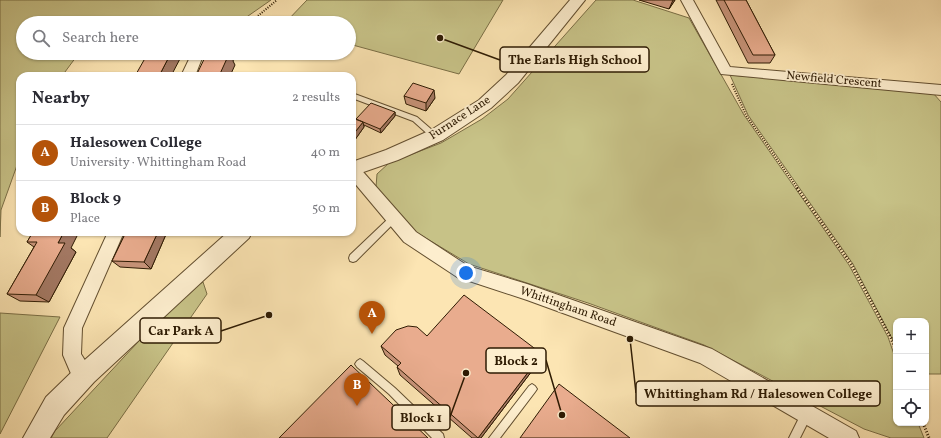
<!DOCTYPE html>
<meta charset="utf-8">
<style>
:root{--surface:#fff;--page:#f7f7f7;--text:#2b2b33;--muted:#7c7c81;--line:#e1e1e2;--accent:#b45309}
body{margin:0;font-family:Vollkorn,serif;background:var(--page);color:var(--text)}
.controls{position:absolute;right:12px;bottom:12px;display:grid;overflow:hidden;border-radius:8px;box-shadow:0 1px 3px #0004}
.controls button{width:36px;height:36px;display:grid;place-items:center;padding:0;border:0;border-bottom:1px solid var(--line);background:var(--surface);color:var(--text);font:20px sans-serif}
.you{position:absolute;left:466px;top:273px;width:14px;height:14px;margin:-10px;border:3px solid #fff;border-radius:50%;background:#1a73e8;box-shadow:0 0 0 6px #1a73e833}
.badge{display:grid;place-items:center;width:26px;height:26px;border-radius:50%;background:var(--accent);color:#fff;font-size:13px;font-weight:700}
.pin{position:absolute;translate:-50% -33px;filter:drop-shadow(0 1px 2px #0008)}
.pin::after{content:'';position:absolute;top:21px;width:14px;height:12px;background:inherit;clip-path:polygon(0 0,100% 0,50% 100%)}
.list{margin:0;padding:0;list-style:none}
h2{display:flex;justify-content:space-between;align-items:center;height:52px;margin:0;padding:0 16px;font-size:17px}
h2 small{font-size:13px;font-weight:400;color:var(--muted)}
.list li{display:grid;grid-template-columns:26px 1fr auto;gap:12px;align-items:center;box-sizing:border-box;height:56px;padding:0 16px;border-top:1px solid var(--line)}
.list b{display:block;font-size:15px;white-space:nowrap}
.list p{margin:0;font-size:13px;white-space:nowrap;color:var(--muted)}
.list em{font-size:13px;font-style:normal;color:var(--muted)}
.icon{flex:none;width:22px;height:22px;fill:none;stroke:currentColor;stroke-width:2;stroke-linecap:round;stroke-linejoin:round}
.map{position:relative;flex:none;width:941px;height:438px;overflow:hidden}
.search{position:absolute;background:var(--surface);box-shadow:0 1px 3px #0004;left:16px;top:16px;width:340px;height:44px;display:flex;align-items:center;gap:10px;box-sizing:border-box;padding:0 14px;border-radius:22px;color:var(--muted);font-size:15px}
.panel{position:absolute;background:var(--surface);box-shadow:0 1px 3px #0004;left:16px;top:72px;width:340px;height:164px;border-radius:12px}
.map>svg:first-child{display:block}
.green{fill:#c7c287;stroke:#7a6e45}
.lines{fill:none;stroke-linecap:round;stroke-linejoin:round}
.service-casing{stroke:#624e2f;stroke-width:2}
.minor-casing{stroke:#624e2f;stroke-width:2}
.tertiary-casing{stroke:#624e2f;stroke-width:2}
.path-far1{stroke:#2e1b03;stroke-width:2;stroke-dasharray:1 1.5;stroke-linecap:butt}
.path{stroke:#2e1b03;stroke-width:3;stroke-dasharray:1 2;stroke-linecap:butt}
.service{fill:#fdeece;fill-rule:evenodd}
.minor{fill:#fdeece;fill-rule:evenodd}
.tertiary{fill:#fdeece;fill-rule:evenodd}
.wall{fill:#c8947a;stroke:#2e1b03}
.shaded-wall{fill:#a37863;stroke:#2e1b03}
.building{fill:#e9ac8e;stroke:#2e1b03}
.labels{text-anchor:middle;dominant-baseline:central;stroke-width:3.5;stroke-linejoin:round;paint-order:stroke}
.street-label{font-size:12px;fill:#2e1b03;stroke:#fdeece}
.leader{fill:none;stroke:#2e1b03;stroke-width:1.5}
.callout-dot{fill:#2e1b03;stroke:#fdeece;stroke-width:1.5}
.callout{fill:#fdeece;stroke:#2e1b03;stroke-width:1.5}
.callout-label{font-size:13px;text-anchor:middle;font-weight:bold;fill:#2e1b03}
</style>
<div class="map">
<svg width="941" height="438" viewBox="0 0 941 438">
<rect width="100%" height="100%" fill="#fce5b3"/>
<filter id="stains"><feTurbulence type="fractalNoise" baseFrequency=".005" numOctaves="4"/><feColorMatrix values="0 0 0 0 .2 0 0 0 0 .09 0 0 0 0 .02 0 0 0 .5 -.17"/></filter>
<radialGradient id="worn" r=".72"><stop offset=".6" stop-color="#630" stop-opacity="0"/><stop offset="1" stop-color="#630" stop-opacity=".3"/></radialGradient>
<path class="green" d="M 0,0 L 271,0 L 238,23 L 23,23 L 23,53 L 79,53 L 62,76 L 20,76 L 20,157 L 1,210 L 0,237 Z
M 307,0 L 503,0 L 459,74 L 349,44 L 349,23 L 285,23 Z
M 596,0 L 633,0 L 689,18 L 744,115 L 849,265 L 888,337 L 896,360 L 896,423 L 918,423 L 924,438 L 891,438 L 864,429 L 704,345 L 588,303 L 469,264 L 414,231 L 376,187 L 377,174 L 389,163 L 441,143 L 482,119 L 508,99 Z
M 730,75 L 933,93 L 941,102 L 941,374 L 926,374 L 926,321 L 896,321 L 896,346 L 853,264 L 748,115 Z
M 203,282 L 207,294 L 107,438 L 51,438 L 55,431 L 180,297 Z
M 0,313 L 60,317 L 0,434 Z"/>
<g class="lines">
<defs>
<path id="service" d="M 352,93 L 417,117 L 439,136 L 438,138 L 432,138 L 413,121 L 352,98 Z
M 393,216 L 396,217 L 397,219 L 396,221 L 356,261 L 353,262 L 350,261 L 349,258 L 350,255 L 390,217 Z
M 360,359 L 363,361 L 395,388 L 443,434 L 444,438 L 432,438 L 389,394 L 357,367 L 355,364 L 357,361 Z
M 532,384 L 535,386 L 537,389 L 535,392 L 500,438 L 489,438 L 529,386 Z
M 807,409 L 811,410 L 812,414 L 800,438 L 789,438 L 803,410 Z"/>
<path id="minor" d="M 681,0 L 693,0 L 730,67 L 941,85 L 941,95 L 721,74 Z
M 192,53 L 204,53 L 195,76 L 181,76 Z
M 352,163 L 357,165 L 416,232 L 468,266 L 527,284 L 712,349 L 856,431 L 859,438 L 829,438 L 700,363 L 527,300 L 457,277 L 404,242 L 352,180 Z
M 108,232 L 124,232 L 82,328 L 81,354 L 86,362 L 93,367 L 96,374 L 93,381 L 86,384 L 72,376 L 63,355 L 64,328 Z"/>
<path id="tertiary" d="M 570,0 L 585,0 L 518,83 L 491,108 L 443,140 L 398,160 L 352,176 L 352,162 L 386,150 L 431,130 L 479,100 L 506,75 Z
M 228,232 L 252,232 L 249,238 L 94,382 L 64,415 L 50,438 L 23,438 L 46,397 L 78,366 Z"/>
</defs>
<use href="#service" class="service-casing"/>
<use href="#minor" class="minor-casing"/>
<use href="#tertiary" class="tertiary-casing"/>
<path class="path-far1" d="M 245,23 L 253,20 L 277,0
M 732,84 L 746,115 L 798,189"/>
<path class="path" d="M 797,188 L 851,264 L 891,338 L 896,351
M 923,423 L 929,438"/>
<use href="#service" class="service"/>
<use href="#minor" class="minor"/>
<use href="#tertiary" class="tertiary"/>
</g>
<path class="wall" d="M 639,0 L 675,0 L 669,9 Z
M 716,0 L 746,0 L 775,55 L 770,63 L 748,63 Z
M 404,96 L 435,98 L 426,111 L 406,104 Z
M 395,112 L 395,116 L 381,133 L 364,125 L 364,127 L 352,144 L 352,118 L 357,120 L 356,119 Z
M 33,232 L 71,248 L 76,252 L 49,302 L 20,301 L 7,294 L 34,247 L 27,242 Z
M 126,232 L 167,232 L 151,269 L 120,267 L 112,261 Z
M 427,336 L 542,354 L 538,363 L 481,438 L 472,438 L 400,375 L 397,367 L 398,366 L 385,355 L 381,346 Z"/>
<path class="shaded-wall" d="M 673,0 L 675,0 L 669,9 Z
M 171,53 L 180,53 L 182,55 L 171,76 L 159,76 Z
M 226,53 L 236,53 L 233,61 L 235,65 L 230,76 L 219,76 Z
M 434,90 L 435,98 L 426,111 L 426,103 Z
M 395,112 L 395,116 L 381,133 L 380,129 Z
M 363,122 L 364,127 L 352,144 L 352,136 Z
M 64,232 L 79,232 L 71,248 L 76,252 L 49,302 L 36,295 L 58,243 Z
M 158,232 L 167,232 L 151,269 L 144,262 Z
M 542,354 L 538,363 L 481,438 L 478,438 Z"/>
<path class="building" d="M 724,0 L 746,0 L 775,55 L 753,55 Z
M 148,53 L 171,53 L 159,76 L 135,76 Z
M 207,53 L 226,53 L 225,54 L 229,54 L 219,76 L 196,76 Z
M 413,83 L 434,90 L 426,103 L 404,96 Z
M 371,103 L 395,112 L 380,129 L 356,119 Z
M 352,118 L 363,122 L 352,136 Z
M 33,232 L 64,232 L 58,243 L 65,243 L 36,295 L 7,294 L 37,242 L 27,242 Z
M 126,232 L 158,232 L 144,262 L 112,261 Z
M 464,295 L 542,354 L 478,438 L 397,367 L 401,363 L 381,346 L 396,330 L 408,326 L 417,327 L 427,336 Z
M 351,365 L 428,438 L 279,438 Z
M 559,384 L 630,438 L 520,438 Z"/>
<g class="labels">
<g class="street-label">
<text transform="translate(834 80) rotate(5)">Newfield Crescent</text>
<text transform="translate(460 118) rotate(-33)">Furnace Lane</text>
<text transform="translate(568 307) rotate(19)">Whittingham Road</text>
</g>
</g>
<path class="leader" d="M440 38L500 60M269 315L221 331M562 415L546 360M630 339L636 393M466 373L450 417"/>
<g class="callout-dot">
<circle cx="440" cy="38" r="4"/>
<circle cx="269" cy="315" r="4"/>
<circle cx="562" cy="415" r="4"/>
<circle cx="630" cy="339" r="4"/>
<circle cx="466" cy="373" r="4"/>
</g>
<g class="callout">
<rect x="500" y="47" width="149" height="25" rx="4"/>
<rect x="140" y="318" width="81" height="25" rx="4"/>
<rect x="486" y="348" width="60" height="25" rx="4"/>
<rect x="636" y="381" width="244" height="25" rx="4"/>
<rect x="392" y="405" width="58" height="25" rx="4"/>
</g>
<g class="callout-label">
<text x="575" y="64">The Earls High School</text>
<text x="181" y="335">Car Park A</text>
<text x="516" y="365">Block 2</text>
<text x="758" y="398">Whittingham Rd / Halesowen College</text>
<text x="421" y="422">Block 1</text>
</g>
<rect width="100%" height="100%" filter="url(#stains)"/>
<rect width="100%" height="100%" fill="url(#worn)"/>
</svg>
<div class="controls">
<button>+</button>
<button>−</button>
<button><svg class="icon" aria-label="locate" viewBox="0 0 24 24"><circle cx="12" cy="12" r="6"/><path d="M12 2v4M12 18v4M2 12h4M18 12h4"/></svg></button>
</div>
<div class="you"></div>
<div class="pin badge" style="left:372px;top:334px">A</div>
<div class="pin badge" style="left:357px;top:406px">B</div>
<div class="search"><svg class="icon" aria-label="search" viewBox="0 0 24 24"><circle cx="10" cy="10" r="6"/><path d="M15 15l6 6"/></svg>Search here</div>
<section class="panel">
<h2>Nearby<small>2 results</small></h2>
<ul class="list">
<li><span class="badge">A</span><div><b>Halesowen College</b><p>University · Whittingham Road</p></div><em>40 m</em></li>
<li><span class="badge">B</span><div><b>Block 9</b><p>Place</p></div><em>50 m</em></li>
</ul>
</section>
</div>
